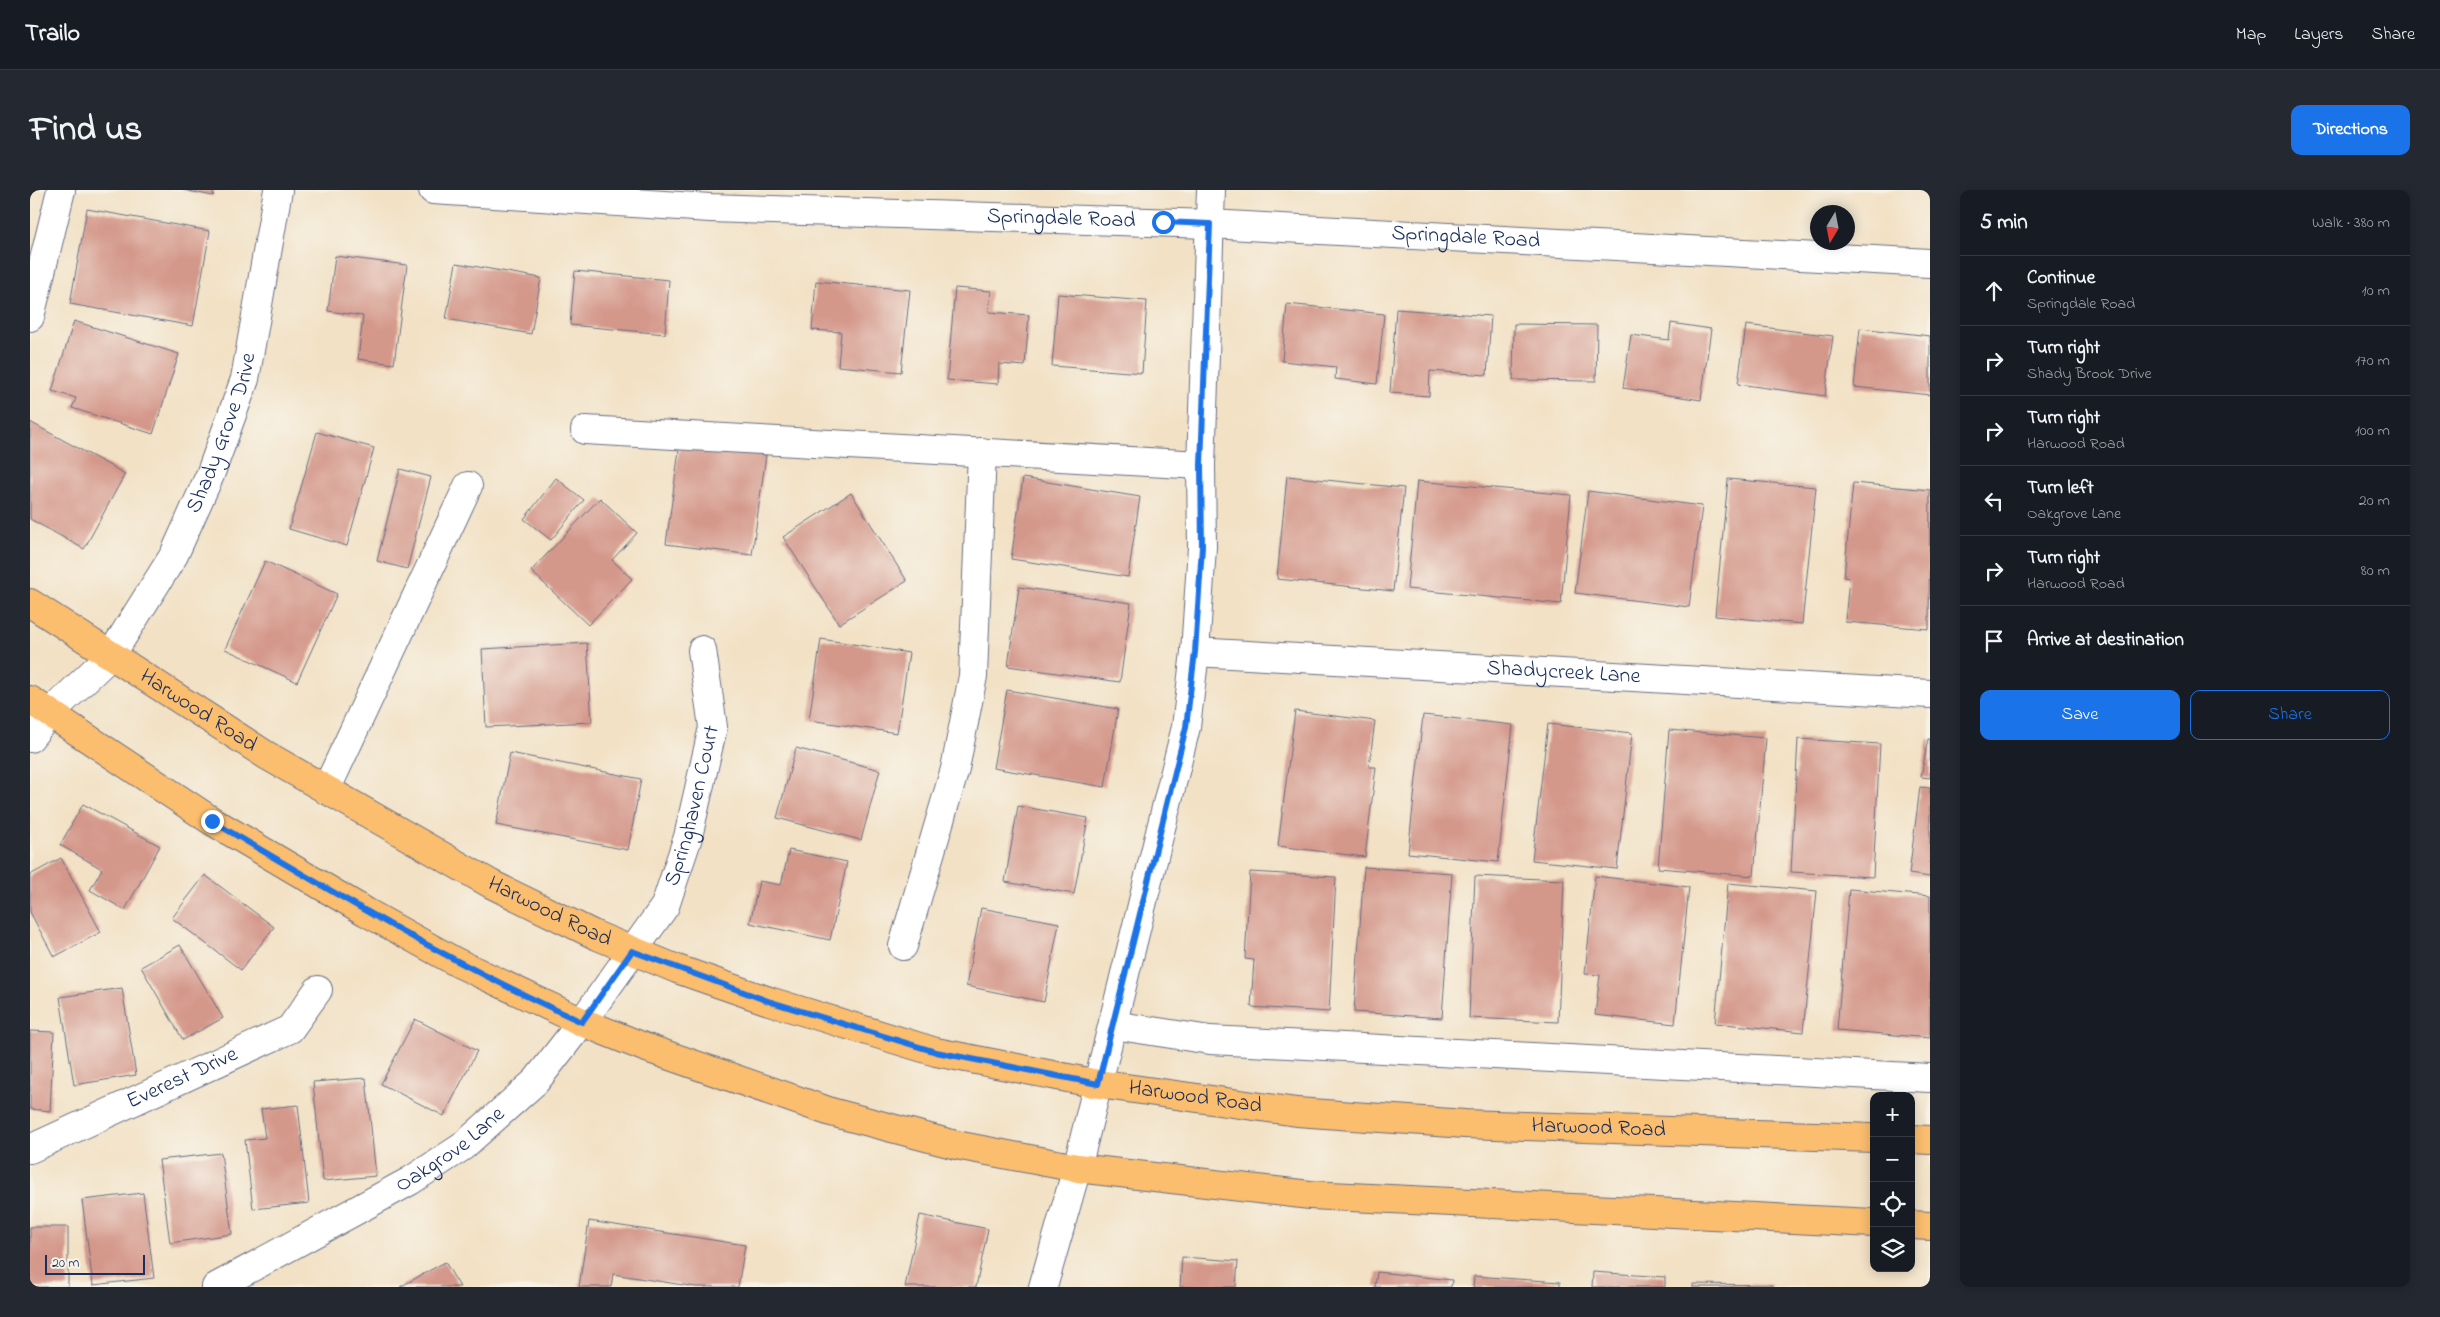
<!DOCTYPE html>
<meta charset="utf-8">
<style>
:root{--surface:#171b24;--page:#242831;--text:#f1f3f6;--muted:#9ea1a6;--line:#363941;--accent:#1a73e8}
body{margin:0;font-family:"Indie Flower",sans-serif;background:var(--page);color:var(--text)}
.controls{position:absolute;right:15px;bottom:15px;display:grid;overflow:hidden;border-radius:10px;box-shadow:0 2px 12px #0003}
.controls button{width:45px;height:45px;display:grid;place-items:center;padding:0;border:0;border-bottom:1px solid var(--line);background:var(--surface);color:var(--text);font:25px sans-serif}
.compass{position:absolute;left:1780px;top:15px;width:45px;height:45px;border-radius:50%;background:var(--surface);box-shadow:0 2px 12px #0003;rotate:190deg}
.scale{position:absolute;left:15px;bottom:12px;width:100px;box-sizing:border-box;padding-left:5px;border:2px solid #1b2f5e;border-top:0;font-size:14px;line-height:18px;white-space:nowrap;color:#1b2f5e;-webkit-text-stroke:4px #f7f3e8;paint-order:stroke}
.stop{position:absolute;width:15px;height:15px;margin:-11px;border:4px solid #1a73e8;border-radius:50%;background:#fff}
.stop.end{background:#1a73e8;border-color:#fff;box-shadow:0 1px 5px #0008}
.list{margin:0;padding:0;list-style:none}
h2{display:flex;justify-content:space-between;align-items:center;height:65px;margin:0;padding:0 20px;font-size:21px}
h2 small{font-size:16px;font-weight:400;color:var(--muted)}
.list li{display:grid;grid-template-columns:32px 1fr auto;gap:15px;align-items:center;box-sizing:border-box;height:70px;padding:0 20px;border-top:1px solid var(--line)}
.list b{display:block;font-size:19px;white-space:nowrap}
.list p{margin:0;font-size:16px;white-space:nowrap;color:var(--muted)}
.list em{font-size:16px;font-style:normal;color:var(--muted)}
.actions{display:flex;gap:10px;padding:15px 20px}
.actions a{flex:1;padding:11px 0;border:1px solid var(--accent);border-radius:10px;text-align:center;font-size:18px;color:var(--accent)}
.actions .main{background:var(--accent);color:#fff}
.icon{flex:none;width:28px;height:28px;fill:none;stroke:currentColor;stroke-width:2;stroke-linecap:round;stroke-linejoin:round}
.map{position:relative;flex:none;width:1900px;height:1097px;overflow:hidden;border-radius:10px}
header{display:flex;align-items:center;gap:30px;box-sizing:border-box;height:70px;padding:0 25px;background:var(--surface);border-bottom:1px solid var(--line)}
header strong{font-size:24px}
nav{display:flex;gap:28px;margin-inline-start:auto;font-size:18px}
.intro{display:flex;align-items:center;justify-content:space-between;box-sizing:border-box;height:120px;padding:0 30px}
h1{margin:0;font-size:35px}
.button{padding:12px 22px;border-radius:10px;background:var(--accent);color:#fff;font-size:18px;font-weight:700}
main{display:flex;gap:30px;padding:0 30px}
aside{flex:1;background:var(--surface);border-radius:10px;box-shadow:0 2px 12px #0003}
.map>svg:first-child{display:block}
.building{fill:#d4988b}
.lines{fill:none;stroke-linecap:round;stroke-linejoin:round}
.minor-casing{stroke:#666d82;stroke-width:30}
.major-casing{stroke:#666d82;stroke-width:30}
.minor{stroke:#fff;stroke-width:28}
.major{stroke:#fbbd6e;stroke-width:28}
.route{stroke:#1a73e8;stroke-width:6}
.labels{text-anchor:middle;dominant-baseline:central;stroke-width:4;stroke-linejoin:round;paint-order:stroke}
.street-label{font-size:22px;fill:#1b2f5e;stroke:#f7f3e8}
</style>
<header>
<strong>Trailo</strong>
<nav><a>Map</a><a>Layers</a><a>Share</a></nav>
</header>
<div class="intro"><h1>Find us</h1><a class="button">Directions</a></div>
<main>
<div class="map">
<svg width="1900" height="1097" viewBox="0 0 1900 1097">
<rect width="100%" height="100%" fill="#f7f3e8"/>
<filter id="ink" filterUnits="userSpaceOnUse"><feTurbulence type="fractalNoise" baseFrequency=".02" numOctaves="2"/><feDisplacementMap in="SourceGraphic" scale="10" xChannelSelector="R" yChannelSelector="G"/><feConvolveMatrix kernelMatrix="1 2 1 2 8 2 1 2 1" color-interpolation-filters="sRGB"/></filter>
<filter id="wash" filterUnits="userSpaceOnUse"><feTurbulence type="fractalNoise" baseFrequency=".0096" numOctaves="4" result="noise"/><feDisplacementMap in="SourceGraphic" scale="20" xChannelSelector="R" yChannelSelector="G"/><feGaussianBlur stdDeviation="1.12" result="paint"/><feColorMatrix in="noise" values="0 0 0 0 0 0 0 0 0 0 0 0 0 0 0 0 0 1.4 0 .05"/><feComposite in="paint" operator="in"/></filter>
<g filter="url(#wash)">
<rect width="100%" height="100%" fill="#f2e1c5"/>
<g id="blocks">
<path class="building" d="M 153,0 L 184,0 L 183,6 Z
M 57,19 L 180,41 L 163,136 L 40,114 Z
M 305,66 L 377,75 L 364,174 L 328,169 L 333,126 L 298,121 Z
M 426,73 L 511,88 L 501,144 L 416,129 Z
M 545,81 L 639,90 L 635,144 L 540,135 Z
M 786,91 L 880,100 L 871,182 L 808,176 L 811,142 L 782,140 Z
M 925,98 L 961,101 L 959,122 L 999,125 L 995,176 L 969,174 L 968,194 L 917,190 Z
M 1028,104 L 1117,111 L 1112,183 L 1022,176 Z
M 1257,114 L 1354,124 L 1347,194 L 1305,189 L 1306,177 L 1252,171 Z
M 1366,119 L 1461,126 L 1457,185 L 1400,181 L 1399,206 L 1360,203 Z
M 44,131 L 149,164 L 123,244 L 42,218 L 46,208 L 22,201 Z
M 1641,133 L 1681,139 L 1671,210 L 1593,198 L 1601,145 L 1639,150 Z
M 1484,134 L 1567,135 L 1566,191 L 1483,190 Z
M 1716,135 L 1803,146 L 1795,206 L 1708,194 Z
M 1830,138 L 1900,146 L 1900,205 L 1824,197 Z
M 0,232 L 95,284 L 54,359 L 0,329 Z
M 287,242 L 344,258 L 317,356 L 259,339 Z
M 650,253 L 736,265 L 722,365 L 636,354 Z
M 370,279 L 401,287 L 377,379 L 347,371 Z
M 1257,286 L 1374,298 L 1363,401 L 1247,389 Z
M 526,288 L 554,310 L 521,350 L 494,329 Z
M 993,288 L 1110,307 L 1098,387 L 981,369 Z
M 1698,289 L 1786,297 L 1772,434 L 1685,426 Z
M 1387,291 L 1541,305 L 1531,414 L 1377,399 Z
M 1823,293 L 1900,300 L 1899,439 L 1815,432 L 1819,388 L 1814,387 Z
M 1558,301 L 1672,316 L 1659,417 L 1545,403 Z
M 821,303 L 877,391 L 809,434 L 753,347 Z
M 570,308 L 607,343 L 582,370 L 602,389 L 558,435 L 501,381 Z
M 235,371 L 307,404 L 267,492 L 195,459 Z
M 989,397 L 1101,413 L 1090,492 L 978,476 Z
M 791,449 L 879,463 L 867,543 L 779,530 Z
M 557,453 L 562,532 L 456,537 L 452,459 Z
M 977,500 L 1088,519 L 1075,597 L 963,578 Z
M 1265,521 L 1345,531 L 1339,577 L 1346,577 L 1335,667 L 1248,656 Z
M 1393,525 L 1483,535 L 1468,672 L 1378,663 Z
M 1518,534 L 1602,543 L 1587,679 L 1502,670 Z
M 1639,540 L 1736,548 L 1724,686 L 1628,678 Z
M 1768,549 L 1850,554 L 1843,687 L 1761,682 Z
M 1898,549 L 1900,549 L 1900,588 L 1891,587 Z
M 766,558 L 850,580 L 831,650 L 747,628 Z
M 480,563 L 611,589 L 598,660 L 466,635 Z
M 1890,597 L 1900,598 L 1900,687 L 1879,684 Z
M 53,614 L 130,656 L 95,720 L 60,700 L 72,679 L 30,655 Z
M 988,616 L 1058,628 L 1044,704 L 975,692 Z
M 759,660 L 817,672 L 800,750 L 720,733 L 729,691 L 751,695 Z
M 31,668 L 71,742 L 24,767 L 0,722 L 0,685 Z
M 1334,677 L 1422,683 L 1412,828 L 1324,822 Z
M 1220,682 L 1306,687 L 1299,822 L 1221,817 L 1224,770 L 1215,769 Z
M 175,685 L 244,737 L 211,780 L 142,728 Z
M 1445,686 L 1534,690 L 1528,832 L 1439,828 Z
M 1565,686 L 1659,697 L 1645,834 L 1565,825 L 1570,785 L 1555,784 Z
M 1698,693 L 1787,701 L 1773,842 L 1685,833 Z
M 1819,699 L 1900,706 L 1900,848 L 1807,840 Z
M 951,718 L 1029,733 L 1014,812 L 936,796 Z
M 150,755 L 193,828 L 153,850 L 111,777 Z
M 92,798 L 106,885 L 44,895 L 30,807 Z
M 385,829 L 447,861 L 414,926 L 351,894 Z
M 0,841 L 24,842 L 20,921 L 0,919 Z
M 336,888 L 346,986 L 293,991 L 283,892 Z
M 268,915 L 279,1013 L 223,1019 L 215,950 L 235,948 L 231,919 Z
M 191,963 L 202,1044 L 140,1053 L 129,970 Z
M 113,1003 L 124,1088 L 63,1095 L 52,1010 Z
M 890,1025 L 958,1039 L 946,1097 L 875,1097 Z
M 559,1031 L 715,1055 L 708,1097 L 666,1097 L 583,1084 L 581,1097 L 549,1097 Z
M 0,1037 L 38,1037 L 38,1097 L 0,1097 Z
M 1152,1067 L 1208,1071 L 1206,1097 L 1150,1097 Z
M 415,1072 L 430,1097 L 370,1097 Z
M 1347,1082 L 1422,1090 L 1421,1097 L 1345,1097 Z
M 1563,1082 L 1635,1087 L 1635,1097 L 1562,1097 Z
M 1444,1086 L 1530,1092 L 1530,1097 L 1443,1097 Z
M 1663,1094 L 1742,1095 L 1742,1097 L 1663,1097 Z"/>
</g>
</g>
<g filter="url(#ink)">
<use href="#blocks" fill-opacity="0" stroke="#666d82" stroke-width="1"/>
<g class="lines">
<defs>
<g id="minor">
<path id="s1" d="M 403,0 L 680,18 L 1180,34 L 1900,73"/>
<path d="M 0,127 L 31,0"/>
<path d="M 555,240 L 1171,275"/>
<path id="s2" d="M 1165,462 L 1900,504"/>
<path id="s3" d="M 0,548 L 20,523 L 81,465 L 144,365 L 180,285 L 215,189 L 248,0"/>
<path d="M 296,600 L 438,296"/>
<path d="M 873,756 L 925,579 L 943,486 L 952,262"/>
<path d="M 1083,835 L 1180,850 L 1900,888"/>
<path id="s4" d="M 0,959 L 260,839 L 288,800"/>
<path id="s5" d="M 186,1097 L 380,991 L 432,957 L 506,891 L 552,832 L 635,716 L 658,647 L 683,537 L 672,460"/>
<path d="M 1013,1097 L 1047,978 L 1156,537 L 1165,462 L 1172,357 L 1171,275 L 1181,0"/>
</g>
<g id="major">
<path id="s6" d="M 0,413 L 236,565 L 461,694 L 565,745 L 647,779 L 739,811 L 906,862 L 1068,894 L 1267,922 L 1435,934 L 1844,948"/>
<path d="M 0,510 L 182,631 L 336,722 L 426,772 L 552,832 L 614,857 L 801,922 L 926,955 L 1047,978 L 1280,1005 L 1844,1033"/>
<path d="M 1881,949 L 1900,950"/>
<path d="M 1881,1035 L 1900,1036"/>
</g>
</defs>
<use href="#minor" class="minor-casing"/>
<use href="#major" class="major-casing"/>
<use href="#minor" class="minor"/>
<use href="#major" class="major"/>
</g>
</g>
<g class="lines" filter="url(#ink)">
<path class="route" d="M 182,631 C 305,704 423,774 552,832 L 602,761 L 738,811 L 906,862 L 1068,894 L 1156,537 L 1165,462 L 1172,357 L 1171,275 L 1180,34 L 1133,32"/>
</g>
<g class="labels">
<g class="street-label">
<text stroke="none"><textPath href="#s1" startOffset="629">Springdale Road</textPath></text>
<text stroke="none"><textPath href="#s1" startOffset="1034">Springdale Road</textPath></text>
<text stroke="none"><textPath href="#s3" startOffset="366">Shady Grove Drive</textPath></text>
<text stroke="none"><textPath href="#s2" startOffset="369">Shadycreek Lane</textPath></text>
<text stroke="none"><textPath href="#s6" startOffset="200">Harwood Road</textPath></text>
<text stroke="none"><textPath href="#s5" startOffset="704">Springhaven Court</textPath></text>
<text stroke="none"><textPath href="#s6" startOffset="605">Harwood Road</textPath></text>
<text stroke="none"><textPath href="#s4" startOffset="168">Everest Drive</textPath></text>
<text stroke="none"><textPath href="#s6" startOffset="1280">Harwood Road</textPath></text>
<text stroke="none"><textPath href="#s6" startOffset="1685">Harwood Road</textPath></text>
<text stroke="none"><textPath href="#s5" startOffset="272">Oakgrove Lane</textPath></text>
</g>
</g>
</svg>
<div class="controls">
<button>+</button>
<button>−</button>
<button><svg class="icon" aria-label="locate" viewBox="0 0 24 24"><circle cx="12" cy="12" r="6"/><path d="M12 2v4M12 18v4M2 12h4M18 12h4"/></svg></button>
<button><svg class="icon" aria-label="layers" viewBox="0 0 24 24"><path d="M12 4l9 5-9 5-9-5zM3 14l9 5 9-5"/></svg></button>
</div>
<svg class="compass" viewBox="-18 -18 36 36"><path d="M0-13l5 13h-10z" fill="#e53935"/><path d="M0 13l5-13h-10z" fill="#9ea1a6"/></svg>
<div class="scale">20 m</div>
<div class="stop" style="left:1133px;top:32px"></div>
<div class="stop end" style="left:182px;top:631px"></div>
</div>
<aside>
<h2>5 min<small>Walk · 380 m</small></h2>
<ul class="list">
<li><svg class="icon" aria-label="ahead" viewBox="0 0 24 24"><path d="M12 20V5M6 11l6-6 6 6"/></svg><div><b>Continue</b><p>Springdale Road</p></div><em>10 m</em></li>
<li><svg class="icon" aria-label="right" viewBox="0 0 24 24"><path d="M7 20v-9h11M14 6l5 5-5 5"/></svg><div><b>Turn right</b><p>Shady Brook Drive</p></div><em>170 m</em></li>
<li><svg class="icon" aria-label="right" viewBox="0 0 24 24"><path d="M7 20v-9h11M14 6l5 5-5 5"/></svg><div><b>Turn right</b><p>Harwood Road</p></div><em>100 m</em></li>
<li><svg class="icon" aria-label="left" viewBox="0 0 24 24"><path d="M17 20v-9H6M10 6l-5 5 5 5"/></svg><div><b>Turn left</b><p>Oakgrove Lane</p></div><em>20 m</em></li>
<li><svg class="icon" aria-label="right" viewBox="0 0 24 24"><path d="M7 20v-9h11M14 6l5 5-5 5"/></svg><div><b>Turn right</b><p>Harwood Road</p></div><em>80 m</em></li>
<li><svg class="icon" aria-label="arrive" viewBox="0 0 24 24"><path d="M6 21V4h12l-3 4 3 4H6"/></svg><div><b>Arrive at destination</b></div></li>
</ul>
<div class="actions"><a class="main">Save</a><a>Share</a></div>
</aside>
</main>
